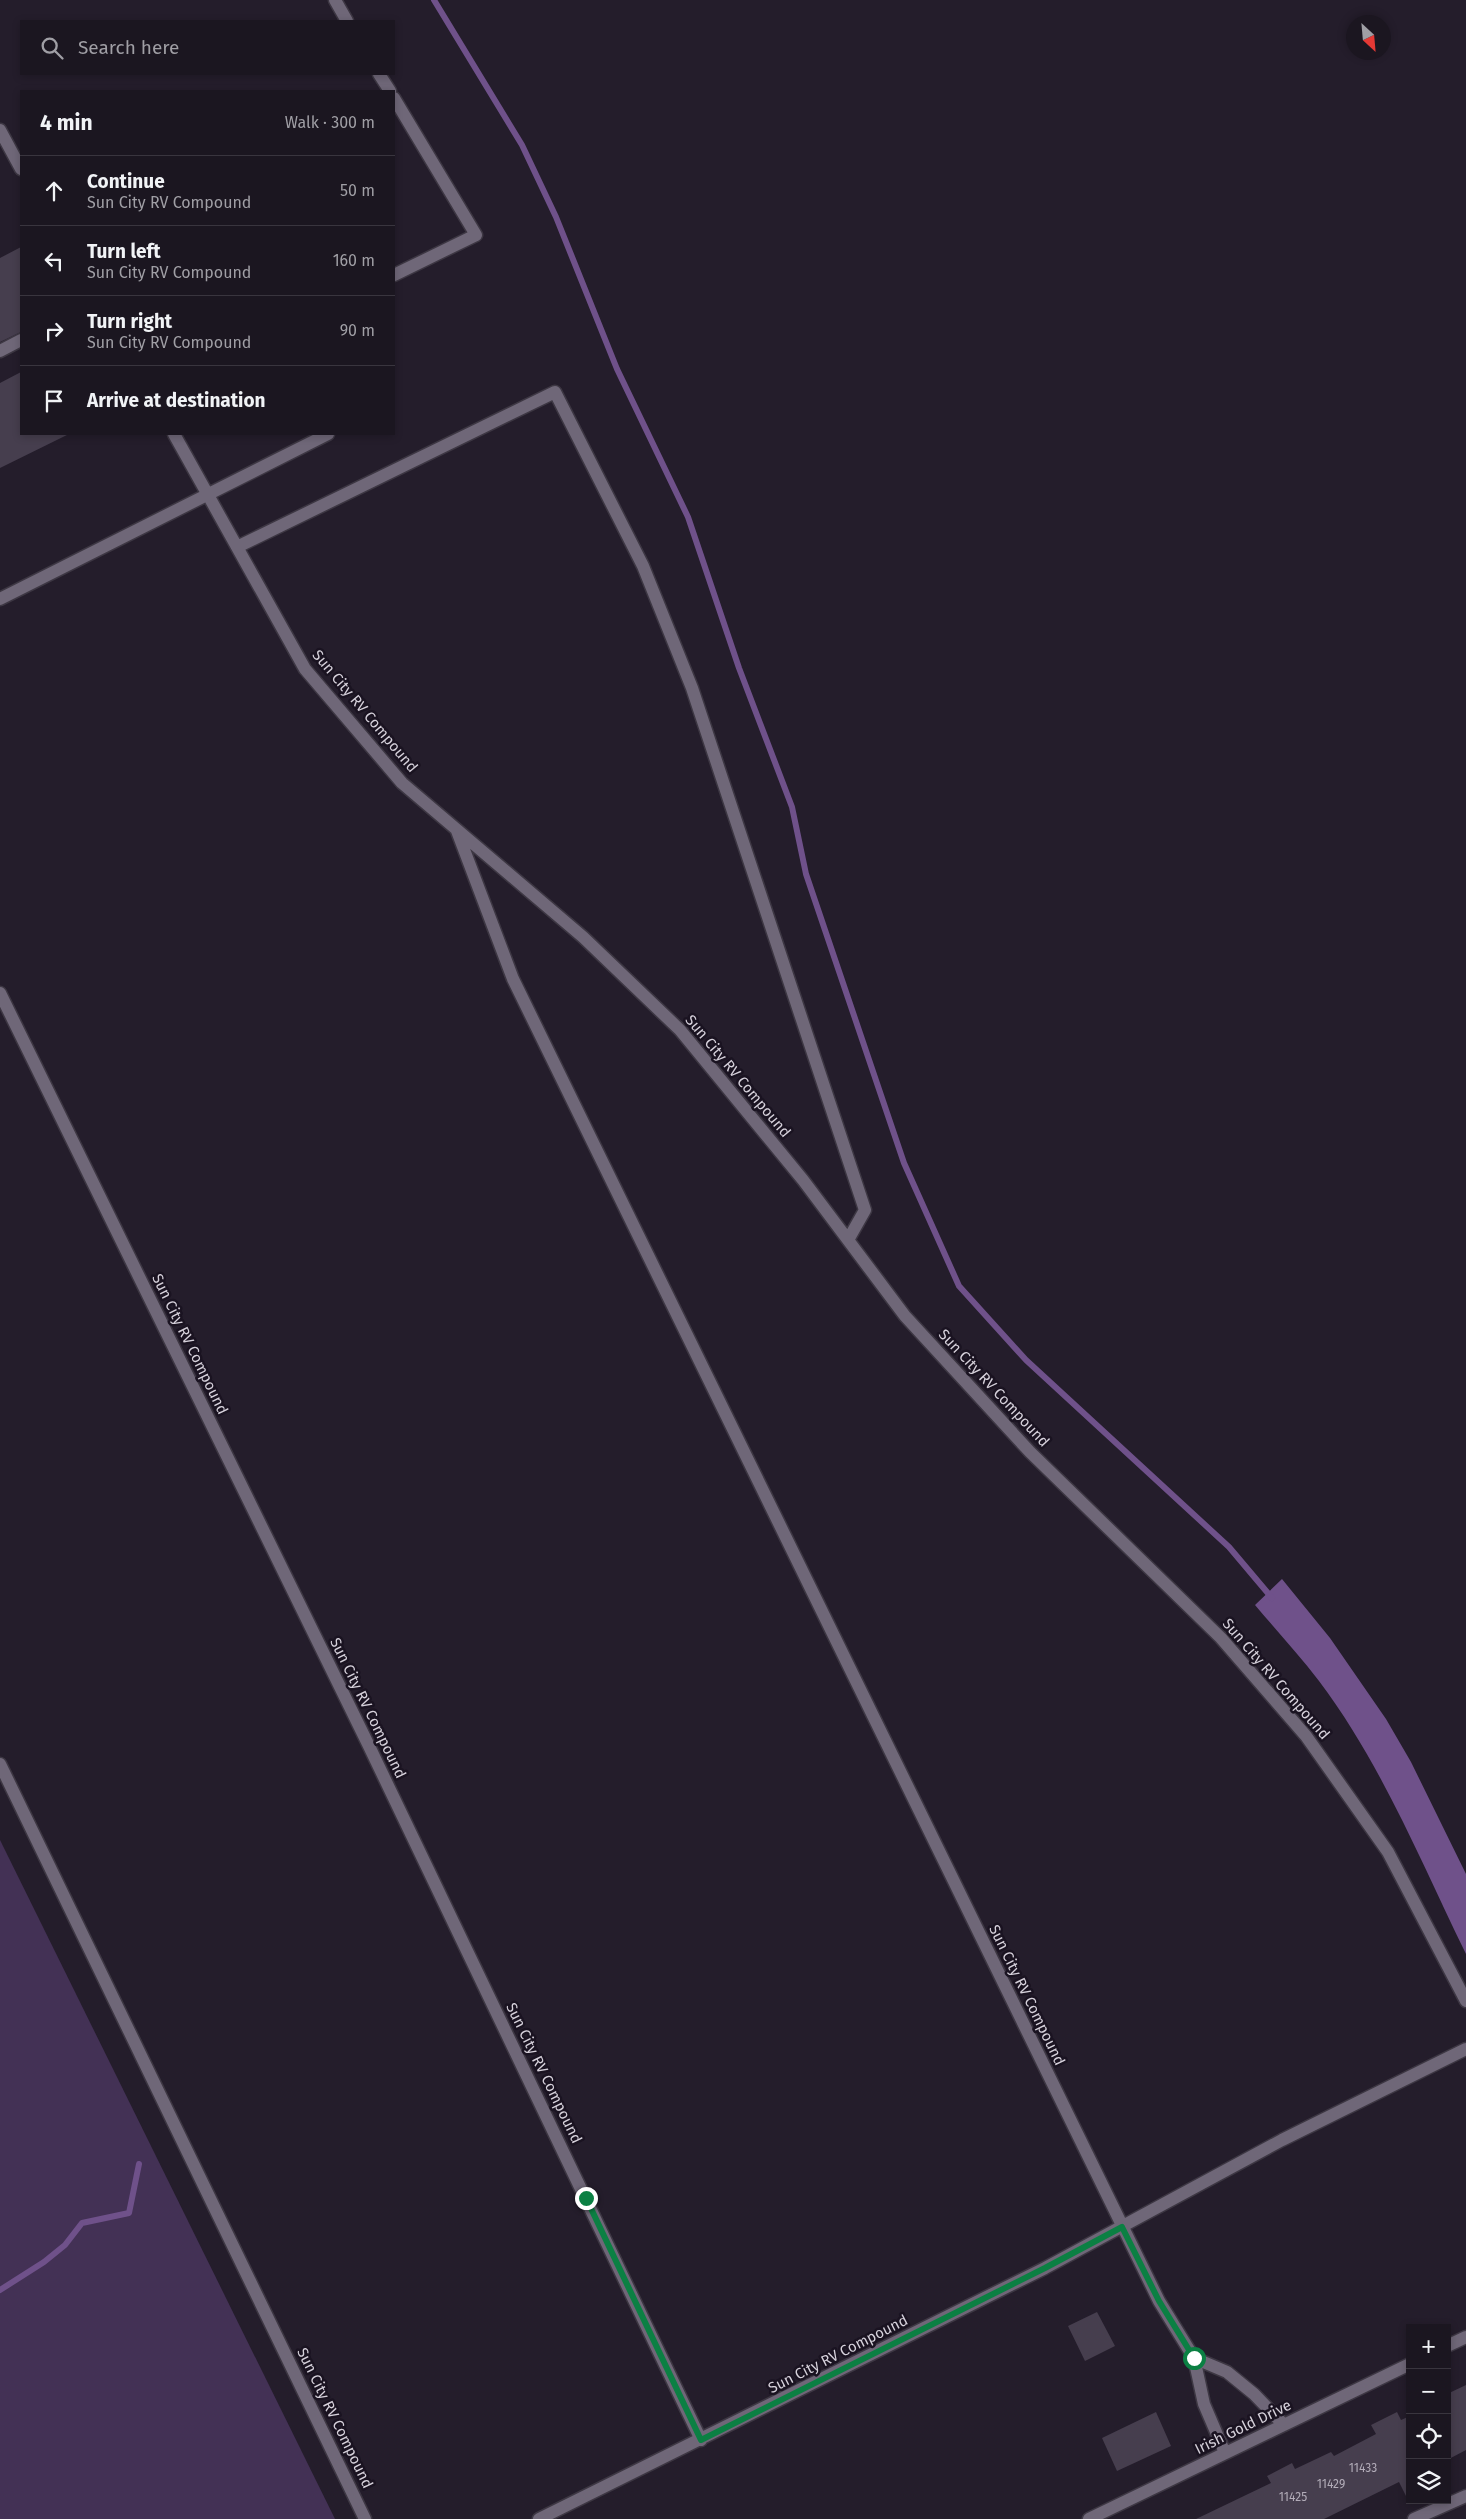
<!DOCTYPE html>
<meta charset="utf-8">
<style>
:root{--surface:#1b1620;--page:#28232d;--text:#f1f3f6;--muted:#a09fa5;--line:#39353e}
body{margin:0;font-family:"Fira Sans",sans-serif;background:var(--page);color:var(--text)}
.controls{position:absolute;right:15px;bottom:15px;display:grid;overflow:hidden;border-radius:0px;box-shadow:0 2px 8px #0003}
.controls button{width:45px;height:45px;display:grid;place-items:center;padding:0;border:0;border-bottom:1px solid var(--line);background:var(--surface);color:var(--text);font:25px sans-serif}
.compass{position:absolute;left:1346px;top:15px;width:45px;height:45px;border-radius:50%;background:var(--surface);box-shadow:0 2px 8px #0003;rotate:154deg}
.stop{position:absolute;width:15px;height:15px;margin:-11px;border:4px solid #0b8043;border-radius:50%;background:#fff}
.stop.end{background:#0b8043;border-color:#fff;box-shadow:0 1px 5px #0008}
.list{margin:0;padding:0;list-style:none}
h2{display:flex;justify-content:space-between;align-items:center;height:65px;margin:0;padding:0 20px;font-size:21px}
h2 small{font-size:16px;font-weight:400;color:var(--muted)}
.list li{display:grid;grid-template-columns:32px 1fr auto;gap:15px;align-items:center;box-sizing:border-box;height:70px;padding:0 20px;border-top:1px solid var(--line)}
.list b{display:block;font-size:19px;white-space:nowrap}
.list p{margin:0;font-size:16px;white-space:nowrap;color:var(--muted)}
.list em{font-size:16px;font-style:normal;color:var(--muted)}
.icon{flex:none;width:28px;height:28px;fill:none;stroke:currentColor;stroke-width:2;stroke-linecap:round;stroke-linejoin:round}
.map{position:relative;flex:none;width:1466px;height:2519px;overflow:hidden}
.search{position:absolute;background:var(--surface);box-shadow:0 2px 8px #0003;left:20px;top:20px;width:375px;height:55px;display:flex;align-items:center;gap:12px;box-sizing:border-box;padding:0 18px;border-radius:0px;color:var(--muted);font-size:19px}
.panel{position:absolute;background:var(--surface);box-shadow:0 2px 8px #0003;left:20px;top:90px;width:375px;height:345px;border-radius:0px}
.map>svg:first-child{display:block}
.green{fill:#433155}
.water{fill:#6f518a}
.lines{fill:none;stroke-linecap:round;stroke-linejoin:round}
.stream{stroke:#6f518a;stroke-width:6}
.building{fill:#463e4e}
.minor-casing{stroke:#3d3743;stroke-width:15}
.minor{stroke:#6f6778;stroke-width:12}
.route{stroke:#0b8043;stroke-width:6}
.labels{text-anchor:middle;dominant-baseline:central;stroke-width:5;stroke-linejoin:round;paint-order:stroke}
.number-label{font-size:12px;fill:#b2acb8}
.street-label{font-size:15px;fill:#d6d1db;stroke:#1a1321}
</style>
<div class="map">
<svg width="1466" height="2519" viewBox="0 0 1466 2519">
<rect width="100%" height="100%" fill="#241d2b"/>
<path class="green" d="M 0,1840 L 335,2519 L 0,2519 Z"/>
<path class="water" d="M 1282,1579 L 1330,1638 L 1386,1719 L 1411,1762 L 1466,1874 L 1466,1954 C 1421,1862 1381,1763 1319,1681 C 1299,1655 1276,1630 1255,1605 Z"/>
<g class="lines">
<path class="stream" d="M 434,0 L 522,145 L 556,217 L 617,369 L 688,517 L 739,668 L 792,807 L 806,874 L 904,1163 L 959,1286 L 1026,1360 L 1229,1547 L 1272,1598
M 0,2290 L 44,2262 L 65,2245 L 82,2223 L 129,2213 L 139,2164"/>
</g>
<path class="building" d="M 21,247 L 21,332 L 0,342 L 0,258 Z
M 21,372 L 21,434 L 69,434 L 0,468 L 0,383 Z
M 1097,2312 L 1115,2346 L 1085,2361 L 1068,2326 Z
M 1466,2385 L 1466,2450 L 1447,2460 L 1447,2394 Z
M 1156,2412 L 1171,2446 L 1117,2471 L 1102,2438 Z
M 1397,2412 L 1401,2420 L 1410,2416 L 1410,2504 L 1399,2482 L 1324,2519 L 1196,2519 L 1271,2483 L 1267,2476 L 1292,2463 L 1295,2469 L 1331,2452 L 1334,2456 L 1376,2434 L 1371,2425 Z"/>
<g class="lines">
<defs>
<path id="minor" d="M 335,0 L 347,21
M 379,74 L 390,91
M 394,98 L 476,235 L 394,275
M 0,130 L 21,169
M 0,351 L 21,340
M 174,434 L 305,669 L 402,783 L 583,937 L 680,1030 L 803,1180 L 905,1316 L 1030,1452 L 1221,1638 L 1306,1736 L 1388,1852 L 1466,2001
M 237,547 L 555,392 L 643,566 L 692,688 L 865,1210 L 848,1240
M 0,599 L 328,434
M 457,831 L 513,979 L 1159,2301 L 1194,2358 L 1227,2372 L 1254,2394 L 1284,2425
M 0,993 L 369,1746 L 701,2440
M 0,1764 L 365,2519
M 1447,2346 L 1466,2337
M 1194,2358 L 1204,2404 L 1225,2453
M 539,2519 L 1045,2268 L 1282,2140 L 1466,2049
M 1089,2519 L 1410,2364
M 1414,2519 L 1466,2496"/>
</defs>
<use href="#minor" class="minor-casing"/>
<use href="#minor" class="minor"/>
</g>
<g class="lines">
<path class="route" d="M 586,2198 L 701,2440 L 1045,2268 L 1122,2227 L 1159,2301 L 1194,2358"/>
</g>
<g class="labels">
<g class="number-label">
<text x="1363" y="2468">11433</text>
<text x="1331" y="2484">11429</text>
<text x="1293" y="2497">11425</text>
</g>
<g class="street-label">
<text transform="translate(365 711) rotate(50)">Sun City RV Compound</text>
<text transform="translate(738 1076) rotate(50)">Sun City RV Compound</text>
<text transform="translate(190 1344) rotate(64)">Sun City RV Compound</text>
<text transform="translate(994 1388) rotate(47)">Sun City RV Compound</text>
<text transform="translate(1276 1679) rotate(49)">Sun City RV Compound</text>
<text transform="translate(368 1708) rotate(64)">Sun City RV Compound</text>
<text transform="translate(1027 1995) rotate(64)">Sun City RV Compound</text>
<text transform="translate(544 2073) rotate(64)">Sun City RV Compound</text>
<text transform="translate(838 2354) rotate(-27)">Sun City RV Compound</text>
<text transform="translate(335 2418) rotate(64)">Sun City RV Compound</text>
<text transform="translate(1243 2427) rotate(-26)">Irish Gold Drive</text>
</g>
</g>
</svg>
<div class="controls">
<button>+</button>
<button>−</button>
<button><svg class="icon" aria-label="locate" viewBox="0 0 24 24"><circle cx="12" cy="12" r="6"/><path d="M12 2v4M12 18v4M2 12h4M18 12h4"/></svg></button>
<button><svg class="icon" aria-label="layers" viewBox="0 0 24 24"><path d="M12 4l9 5-9 5-9-5zM3 14l9 5 9-5"/></svg></button>
</div>
<svg class="compass" viewBox="-18 -18 36 36"><path d="M0-13l5 13h-10z" fill="#e53935"/><path d="M0 13l5-13h-10z" fill="#a09fa5"/></svg>
<div class="stop" style="left:1194px;top:2358px"></div>
<div class="stop end" style="left:586px;top:2198px"></div>
<div class="search"><svg class="icon" aria-label="search" viewBox="0 0 24 24"><circle cx="10" cy="10" r="6"/><path d="M15 15l6 6"/></svg>Search here</div>
<section class="panel">
<h2>4 min<small>Walk · 300 m</small></h2>
<ul class="list">
<li><svg class="icon" aria-label="ahead" viewBox="0 0 24 24"><path d="M12 20V5M6 11l6-6 6 6"/></svg><div><b>Continue</b><p>Sun City RV Compound</p></div><em>50 m</em></li>
<li><svg class="icon" aria-label="left" viewBox="0 0 24 24"><path d="M17 20v-9H6M10 6l-5 5 5 5"/></svg><div><b>Turn left</b><p>Sun City RV Compound</p></div><em>160 m</em></li>
<li><svg class="icon" aria-label="right" viewBox="0 0 24 24"><path d="M7 20v-9h11M14 6l5 5-5 5"/></svg><div><b>Turn right</b><p>Sun City RV Compound</p></div><em>90 m</em></li>
<li><svg class="icon" aria-label="arrive" viewBox="0 0 24 24"><path d="M6 21V4h12l-3 4 3 4H6"/></svg><div><b>Arrive at destination</b></div></li>
</ul>
</section>
</div>
